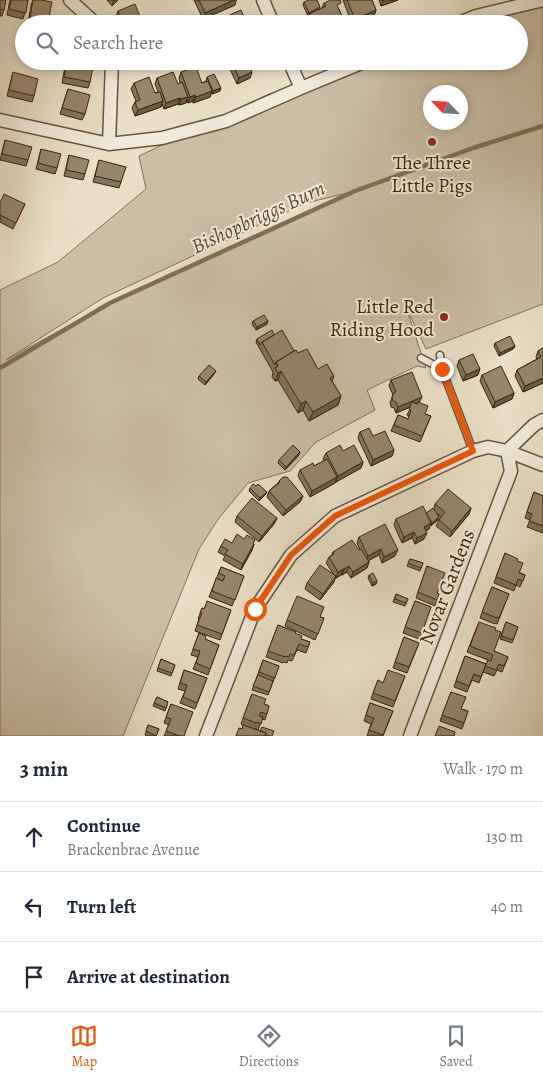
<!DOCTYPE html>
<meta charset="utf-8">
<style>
:root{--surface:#fff;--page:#f6f6f7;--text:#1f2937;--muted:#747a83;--line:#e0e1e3;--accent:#ea580c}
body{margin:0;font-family:Alegreya,serif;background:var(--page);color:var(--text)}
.compass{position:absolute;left:423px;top:85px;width:45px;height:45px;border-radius:50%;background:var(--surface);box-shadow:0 2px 8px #0003;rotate:295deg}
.stop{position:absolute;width:15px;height:15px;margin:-11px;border:4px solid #ea580c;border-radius:50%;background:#fff}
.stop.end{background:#ea580c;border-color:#fff;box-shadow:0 1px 5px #0008}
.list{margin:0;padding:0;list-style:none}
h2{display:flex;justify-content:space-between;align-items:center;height:65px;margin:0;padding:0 20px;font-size:21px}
h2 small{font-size:16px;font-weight:400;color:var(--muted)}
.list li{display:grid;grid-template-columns:32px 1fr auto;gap:15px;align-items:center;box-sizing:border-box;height:70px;padding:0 20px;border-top:1px solid var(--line)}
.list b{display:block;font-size:19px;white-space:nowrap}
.list p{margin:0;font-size:16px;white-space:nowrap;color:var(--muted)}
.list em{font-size:16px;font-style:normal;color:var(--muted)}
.icon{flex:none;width:28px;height:28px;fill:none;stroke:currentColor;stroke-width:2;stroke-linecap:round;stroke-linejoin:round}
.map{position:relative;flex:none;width:543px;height:736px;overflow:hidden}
.search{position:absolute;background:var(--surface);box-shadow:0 2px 8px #0003;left:15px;right:15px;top:15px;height:55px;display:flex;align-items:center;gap:12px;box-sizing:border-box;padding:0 18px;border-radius:28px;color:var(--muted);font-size:19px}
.sheet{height:275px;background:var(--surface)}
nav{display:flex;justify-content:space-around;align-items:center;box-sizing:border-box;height:70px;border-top:1px solid var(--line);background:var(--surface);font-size:14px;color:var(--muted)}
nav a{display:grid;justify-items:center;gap:2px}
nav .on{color:var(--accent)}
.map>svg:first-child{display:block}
.green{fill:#cbbfa6;stroke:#847258;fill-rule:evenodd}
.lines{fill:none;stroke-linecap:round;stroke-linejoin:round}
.stream{stroke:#816f55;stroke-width:4.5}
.lane-casing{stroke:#68543a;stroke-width:9}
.street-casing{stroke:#68543a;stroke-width:15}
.lane{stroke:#f0eada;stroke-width:6}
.street{stroke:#f0eada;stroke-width:12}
.wall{fill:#81735d;stroke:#3d250b}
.shaded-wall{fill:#695e4c;stroke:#3d250b}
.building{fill:#96866c;stroke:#3d250b}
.route{stroke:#ea580c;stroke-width:6}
.poi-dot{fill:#8f2418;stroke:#f0eada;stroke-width:2}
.labels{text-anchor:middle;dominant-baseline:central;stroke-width:4;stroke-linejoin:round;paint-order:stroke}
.poi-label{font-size:20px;fill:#3d250b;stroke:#f0eada}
.street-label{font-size:20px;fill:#3d250b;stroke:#f0eada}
.water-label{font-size:21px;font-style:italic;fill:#5f4a30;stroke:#f0eada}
</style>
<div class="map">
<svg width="543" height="736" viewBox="0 0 543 736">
<rect width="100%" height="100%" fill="#e8dfc6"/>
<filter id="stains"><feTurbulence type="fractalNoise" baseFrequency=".004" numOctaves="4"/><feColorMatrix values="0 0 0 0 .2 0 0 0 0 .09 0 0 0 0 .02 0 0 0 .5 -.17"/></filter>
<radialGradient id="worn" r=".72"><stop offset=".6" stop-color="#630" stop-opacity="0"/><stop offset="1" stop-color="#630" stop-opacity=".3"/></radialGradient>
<path class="green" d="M 543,7 L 543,304 L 426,349 L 406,307 L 426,368 L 417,366 L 367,390 L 375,410 L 316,442 L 290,471 L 248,483 L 219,518 L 199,549 L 123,736 L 0,736 L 0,290 L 58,262 L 146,189 L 139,156 L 269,94 L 357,61 L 519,61 L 519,24 L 471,24 ZM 430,92 L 460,92 L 460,122 L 430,122 ZM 351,192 L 110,303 L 6,360 L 103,298 L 306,203 Z"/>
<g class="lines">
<path class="stream" d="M 0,368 L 110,303 L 355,191 L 473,148 L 543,126"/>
<defs>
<path id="lane" d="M 440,355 L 442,369 L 473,451
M 421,358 L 442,369"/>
<path id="street" d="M 70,0 L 96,24
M 263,0 L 273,24
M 457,24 L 476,16 L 543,0
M 289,61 L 301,88
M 0,120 L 109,144 L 162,138 L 226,121 L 301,88 L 366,61
M 109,144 L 112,61
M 507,451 L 534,425 L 543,420
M 206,736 L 255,609 L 291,555 L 335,516 L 473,451 L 488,447 L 507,451 L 543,465
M 410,736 L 511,471 L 507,451"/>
</defs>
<use href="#lane" class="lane-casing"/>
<use href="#street" class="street-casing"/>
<use href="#lane" class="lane"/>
<use href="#street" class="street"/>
</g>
<path class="wall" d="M 0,0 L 4,10 L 2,16 L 0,16 Z
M 10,0 L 28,0 L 23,19 L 7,15 Z
M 33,0 L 48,21 L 47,24 L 28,24 L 31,5 Z
M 107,0 L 118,0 L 112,6 Z
M 194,0 L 236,0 L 235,5 L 203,19 Z
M 343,0 L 372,0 L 376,10 L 374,16 L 356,24 L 352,24 Z
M 379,0 L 398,0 L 381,6 Z
M 304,2 L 320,9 L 322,8 L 324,3 L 339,9 L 345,24 L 309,24 L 307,20 L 309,16 L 308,16 L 303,5 Z
M 118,11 L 143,24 L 119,24 L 116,17 Z
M 66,61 L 92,61 L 90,82 L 88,88 L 62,83 Z
M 226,61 L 263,61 L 262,64 L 251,69 L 250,78 L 237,84 Z
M 13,72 L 34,96 L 32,102 L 7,96 Z
M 181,72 L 202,83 L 206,81 L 207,77 L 220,91 L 212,94 L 211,92 L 210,97 L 193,103 L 193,101 L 188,103 L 187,100 L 186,103 L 179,105 L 178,104 L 164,109 L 162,104 L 161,107 L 135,116 L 132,108 L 135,102 L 136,101 L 131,89 L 134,83 L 155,93 L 158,92 L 155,84 L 157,78 L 178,84 L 180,83 L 179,78 Z
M 68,89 L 85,114 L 82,120 L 60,114 Z
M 5,140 L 28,160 L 26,166 L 0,160 Z
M 41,149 L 57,168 L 55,174 L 36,169 Z
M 69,155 L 85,174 L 83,180 L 64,176 Z
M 99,160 L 121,182 L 119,188 L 93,182 Z
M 0,203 L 25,204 L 13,229 L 0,222 Z
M 253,321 L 267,324 L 256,330 L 252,324 Z
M 274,335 L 294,351 L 298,353 L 318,369 L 334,376 L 332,381 L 341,396 L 338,405 L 309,421 L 303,410 L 298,413 L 278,380 L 275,381 L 272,377 L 273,372 L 256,342 L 257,339 Z
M 495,343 L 515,346 L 513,349 L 499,356 L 494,346 Z
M 543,348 L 543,383 L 523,392 L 515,376 L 517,370 L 537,359 L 536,357 L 538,351 Z
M 459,360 L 478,375 L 463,381 L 457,366 Z
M 214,374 L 205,385 L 198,379 L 199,376 Z
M 482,375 L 514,393 L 512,399 L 493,408 L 480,381 Z
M 391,380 L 420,403 L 425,414 L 431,416 L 420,442 L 391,431 L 398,415 L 408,419 L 409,416 L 407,415 L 411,407 L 396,413 L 394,408 L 391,407 L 390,403 L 393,395 L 389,386 Z
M 360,432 L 373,436 L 394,450 L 392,456 L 371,466 L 358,438 Z
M 343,451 L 363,462 L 361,468 L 336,482 L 335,481 L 335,483 L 310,497 L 298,476 L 300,470 L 314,466 L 324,461 L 323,459 L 326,453 Z
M 299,455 L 285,470 L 278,463 L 279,460 Z
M 280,480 L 303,496 L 300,502 L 283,516 L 267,497 L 269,491 L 278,483 Z
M 256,486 L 267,492 L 265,495 L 259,501 L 249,491 L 250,488 Z
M 534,492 L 543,496 L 543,533 L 527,527 L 530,520 L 525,518 Z
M 435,504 L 471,508 L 469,514 L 450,537 L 436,526 L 439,520 L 441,517 L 437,513 L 439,517 L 438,520 L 430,525 L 429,529 L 425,531 L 424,539 L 415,544 L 412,538 L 402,543 L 394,525 L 396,519 L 426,513 L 434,509 Z
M 237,516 L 277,518 L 274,524 L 259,542 L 235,522 Z
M 359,537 L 395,556 L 382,563 L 379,555 L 369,560 L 369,562 L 367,568 L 351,578 L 347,572 L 342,575 L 341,575 L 336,578 L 335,577 L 334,582 L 320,600 L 305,589 L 307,583 L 334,575 L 326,563 L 329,557 L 332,555 L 333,552 L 360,550 L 357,543 Z
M 232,543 L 254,544 L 252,550 L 241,570 L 223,560 L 225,556 L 218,552 L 221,546 Z
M 505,553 L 517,561 L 520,573 L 525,575 L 520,587 L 516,585 L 514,591 L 494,583 Z
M 410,559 L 423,563 L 420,571 L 407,566 Z
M 427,566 L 437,593 L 439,594 L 435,606 L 416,598 Z
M 221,567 L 244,576 L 232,606 L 209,597 Z
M 369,575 L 377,581 L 376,584 L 372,586 L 368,578 Z
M 492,587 L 509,594 L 497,624 L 495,623 L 495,624 L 480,618 Z
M 396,594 L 408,599 L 405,606 L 393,602 Z
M 415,601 L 431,607 L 419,639 L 403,633 Z
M 202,608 L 204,609 L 231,610 L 220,640 L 195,631 L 199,619 L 198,619 Z
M 320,617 L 324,618 L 315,640 L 285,626 L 287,620 Z
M 479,622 L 494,651 L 508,657 L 502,672 L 497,670 L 494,676 L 483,672 L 488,660 L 467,652 Z
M 506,622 L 518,627 L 512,643 L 500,639 Z
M 278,625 L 295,633 L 301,639 L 310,642 L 306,653 L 297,650 L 292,661 L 288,660 L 287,663 L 284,662 L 283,663 L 266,657 Z
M 199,633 L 205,639 L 219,645 L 208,675 L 193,669 L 198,657 L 191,655 Z
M 404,637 L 419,643 L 407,673 L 393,668 Z
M 465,656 L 486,664 L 479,683 L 472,680 L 467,692 L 454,687 Z
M 161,659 L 175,665 L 171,676 L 157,671 Z
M 263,660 L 279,666 L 268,695 L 252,690 Z
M 184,670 L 207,678 L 195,709 L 180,703 L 185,691 L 178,689 Z
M 405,676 L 393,707 L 371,699 L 378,680 L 383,683 Z
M 451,692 L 461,709 L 468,711 L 462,729 L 440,721 Z
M 252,694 L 264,704 L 269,706 L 265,720 L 262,719 L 258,730 L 255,728 L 254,729 L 272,736 L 236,736 L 242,729 L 243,725 L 241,724 Z
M 157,697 L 168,702 L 165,711 L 153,706 Z
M 370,703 L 393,711 L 383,736 L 367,736 L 371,724 L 364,721 Z
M 171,704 L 184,736 L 164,736 L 169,725 L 164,723 Z
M 148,725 L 159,729 L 156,736 L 148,736 L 145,735 Z"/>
<path class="shaded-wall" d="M 114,0 L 118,0 L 112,6 Z
M 234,0 L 236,0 L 235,5 L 203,19 L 205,13 Z
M 383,0 L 398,0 L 381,6 Z
M 320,7 L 319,10 L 308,16 L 309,13 Z
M 376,10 L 374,16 L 356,24 L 353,24 L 355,19 Z
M 257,61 L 263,61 L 262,64 L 247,71 L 249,65 Z
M 252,72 L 250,78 L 237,84 L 239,78 Z
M 221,88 L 220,91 L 212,94 L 213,91 Z
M 212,91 L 210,97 L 193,103 L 196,97 Z
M 195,95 L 193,101 L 188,103 L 190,97 Z
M 188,97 L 186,103 L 179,105 L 181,99 Z
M 180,98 L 178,104 L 164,109 L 166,103 Z
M 163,101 L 161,107 L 135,116 L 138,110 Z
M 268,321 L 267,324 L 256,330 L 257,327 Z
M 515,346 L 513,349 L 499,356 L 500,353 Z
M 480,369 L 478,375 L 463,381 L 466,375 Z
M 216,371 L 214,374 L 205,385 L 206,382 Z
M 281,371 L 278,380 L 275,381 L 278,373 Z
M 543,378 L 543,383 L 523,392 L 525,386 Z
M 514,393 L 512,399 L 493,408 L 495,402 Z
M 341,396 L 338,405 L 309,421 L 313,412 Z
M 422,397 L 419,403 L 396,413 L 398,407 Z
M 306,401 L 303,410 L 298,413 L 301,404 Z
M 394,450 L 392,456 L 371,466 L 373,460 Z
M 300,452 L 299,455 L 285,470 L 286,467 Z
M 363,462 L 361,468 L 336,482 L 338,476 Z
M 337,477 L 335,483 L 310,497 L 312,491 Z
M 267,492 L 265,495 L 259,501 L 260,498 Z
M 303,496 L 300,502 L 283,516 L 286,510 Z
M 471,508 L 469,514 L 450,537 L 452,531 Z
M 439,517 L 438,520 L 431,526 L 432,523 Z
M 277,518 L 274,524 L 259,542 L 262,536 Z
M 431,523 L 429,529 L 421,533 L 424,527 Z
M 414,532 L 412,538 L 402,543 L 404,537 Z
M 427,533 L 424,539 L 415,544 L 417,538 Z
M 254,544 L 252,550 L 241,570 L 243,564 Z
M 381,549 L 379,555 L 366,562 L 368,556 Z
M 398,550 L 395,556 L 382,563 L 384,557 Z
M 369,562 L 367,568 L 351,578 L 353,572 Z
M 349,566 L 347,572 L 342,575 L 344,569 Z
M 343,569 L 341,575 L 336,578 L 338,572 Z
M 336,576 L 334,582 L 320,600 L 323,594 Z
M 377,581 L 376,584 L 372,586 L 373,583 Z"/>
<path class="building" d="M 0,0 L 6,0 L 4,10 L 0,9 Z
M 11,0 L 28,0 L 26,13 L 9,9 Z
M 33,0 L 41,0 L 52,2 L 48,21 L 30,18 Z
M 199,0 L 234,0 L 205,13 Z
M 309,0 L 317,0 L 320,7 L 309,13 L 304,2 Z
M 331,0 L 340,0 L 341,3 L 337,5 L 345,23 L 314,24 L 309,14 L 326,6 L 324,3 Z
M 347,0 L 372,0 L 376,10 L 355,19 Z
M 135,4 L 143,24 L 123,24 L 118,11 Z
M 241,10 L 247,24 L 215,24 L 214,22 Z
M 55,16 L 79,21 L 78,24 L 53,24 Z
M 67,61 L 94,62 L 90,82 L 64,77 Z
M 231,61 L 257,61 L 249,65 L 252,72 L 239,78 Z
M 196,67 L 202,83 L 208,81 L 212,91 L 196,97 L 195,95 L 190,97 L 181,72 Z
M 13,72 L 38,79 L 34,96 L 9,90 Z
M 173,72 L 178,84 L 182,82 L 188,97 L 181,99 L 180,98 L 166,103 L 157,78 Z
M 214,74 L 221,88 L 213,91 L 207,77 Z
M 149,77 L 155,93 L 160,92 L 163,101 L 138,110 L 135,102 L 140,100 L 134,83 Z
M 68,89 L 90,95 L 85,114 L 62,108 Z
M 5,140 L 32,147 L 28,160 L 2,154 Z
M 41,149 L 61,154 L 57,168 L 38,163 Z
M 69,155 L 89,160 L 85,174 L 66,170 Z
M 99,160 L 126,167 L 121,182 L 95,176 Z
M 4,194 L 25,204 L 16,223 L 0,215 L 0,203 Z
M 264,315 L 268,321 L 257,327 L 253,321 Z
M 272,330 L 274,335 L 262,342 L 260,345 L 257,339 Z
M 282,330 L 294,351 L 276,362 L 275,365 L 262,342 Z
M 510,336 L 515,346 L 500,353 L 495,343 Z
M 543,348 L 543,378 L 525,386 L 517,370 L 541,357 L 538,351 Z
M 307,349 L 318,369 L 327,364 L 334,376 L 330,378 L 341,396 L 313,412 L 306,401 L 301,404 L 281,371 L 278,373 L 275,368 L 278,366 L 276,362 L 296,350 L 298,353 Z
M 473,354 L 480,369 L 466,375 L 459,360 Z
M 209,365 L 216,371 L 206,382 L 199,376 Z
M 501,366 L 514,393 L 495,402 L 482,375 Z
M 412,372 L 422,397 L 398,407 L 396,402 L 393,401 L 392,397 L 393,394 L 396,392 L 391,380 Z
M 412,402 L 417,404 L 418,402 L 428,406 L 425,414 L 431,416 L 422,436 L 394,425 L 398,415 L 408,419 L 411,410 L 409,409 Z
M 369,428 L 373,436 L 385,431 L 394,450 L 373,460 L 360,432 Z
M 293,445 L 300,452 L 286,467 L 279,460 Z
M 340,445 L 343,451 L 354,445 L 363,462 L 338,476 L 326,453 Z
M 327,459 L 337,477 L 312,491 L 300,470 L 313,463 L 314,466 Z
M 283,477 L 287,477 L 303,496 L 286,510 L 269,491 L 279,483 L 280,480 Z
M 253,484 L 256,486 L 258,484 L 267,492 L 260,498 L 250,488 Z
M 448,489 L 471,508 L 452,531 L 439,520 L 445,512 L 435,504 Z
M 534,492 L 543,496 L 543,526 L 529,521 L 532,514 L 527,512 Z
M 252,498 L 277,518 L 262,536 L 237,516 Z
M 423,506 L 431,523 L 424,527 L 427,533 L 417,538 L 414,532 L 404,537 L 396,519 Z
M 433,508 L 439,517 L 432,523 L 426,513 Z
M 385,524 L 398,550 L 384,557 L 381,549 L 368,556 L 359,537 Z
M 237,534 L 244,539 L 247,535 L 255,540 L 253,544 L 254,544 L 243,564 L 225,554 L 228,550 L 221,546 L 225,539 L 232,543 Z
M 352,540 L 359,550 L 361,549 L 369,562 L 353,572 L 349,566 L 344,569 L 343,569 L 338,572 L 329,557 L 334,554 L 333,552 Z
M 505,553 L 518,559 L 517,561 L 523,563 L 519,573 L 525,575 L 523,581 L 518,579 L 516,585 L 496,577 Z
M 410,559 L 423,563 L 421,568 L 408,563 Z
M 320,565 L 336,576 L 323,594 L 307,583 Z
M 427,566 L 445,573 L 437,593 L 439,594 L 437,600 L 418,592 Z
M 221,567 L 244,576 L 235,600 L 212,591 L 216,578 L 223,581 L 225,576 L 219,573 Z
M 373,573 L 377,581 L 373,583 L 369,575 Z
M 492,587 L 509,594 L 499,618 L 497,617 L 497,618 L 482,612 Z
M 396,594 L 408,599 L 406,603 L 395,599 Z
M 297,596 L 324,607 L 320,617 L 324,618 L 318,634 L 287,620 Z
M 207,601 L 231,610 L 222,634 L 197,625 L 202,613 L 200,613 L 202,608 L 204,609 Z
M 415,601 L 431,607 L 422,633 L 405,627 Z
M 479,622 L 496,628 L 495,630 L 501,632 L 494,651 L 508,657 L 504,666 L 499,664 L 496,670 L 485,666 L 488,660 L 491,661 L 493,655 L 470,646 Z
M 506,622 L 518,627 L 513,640 L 501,636 Z
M 278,625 L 296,632 L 295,633 L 302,636 L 301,639 L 310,642 L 308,647 L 299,644 L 294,655 L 290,654 L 289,657 L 286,656 L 285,657 L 268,651 Z
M 199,633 L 206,636 L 205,639 L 219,645 L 210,669 L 196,663 L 200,651 L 193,649 Z
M 404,637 L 419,643 L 409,667 L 395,662 Z
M 465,656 L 486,664 L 481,677 L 474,674 L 469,686 L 456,681 Z
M 161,659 L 175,665 L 172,673 L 158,668 Z
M 263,660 L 279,666 L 275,678 L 259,672 Z
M 184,670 L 207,678 L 197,703 L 183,697 L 187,685 L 180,683 Z
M 388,670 L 405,676 L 395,701 L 373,693 L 378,680 L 383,683 Z
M 258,675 L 273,681 L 269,692 L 253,686 Z
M 451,692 L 466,697 L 461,709 L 468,711 L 464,723 L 442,715 Z
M 252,694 L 266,699 L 264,704 L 269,706 L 267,714 L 261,712 L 259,716 L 263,717 L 261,724 L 257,722 L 256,723 L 243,718 Z
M 157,697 L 168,702 L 166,708 L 154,703 Z
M 370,703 L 393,711 L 383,735 L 369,730 L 374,718 L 366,715 Z
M 171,704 L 193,712 L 184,736 L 180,736 L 166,731 L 171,719 L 166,717 Z
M 148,725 L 159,729 L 156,736 L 146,731 Z
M 243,725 L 266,733 L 265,736 L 236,736 L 239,728 L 242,729 Z
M 439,726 L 455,732 L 454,736 L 435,736 Z
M 262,727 L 274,731 L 272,736 L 269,736 L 265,735 L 266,733 L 260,731 Z"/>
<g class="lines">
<path class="route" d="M 255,609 L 291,555 L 335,516 L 473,451 L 442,369"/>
</g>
<g class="poi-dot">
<circle cx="432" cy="142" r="5"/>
<circle cx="444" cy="317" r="5"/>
</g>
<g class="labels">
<g class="poi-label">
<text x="432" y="162">The Three<tspan x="432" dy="23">Little Pigs</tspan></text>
<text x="434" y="306" text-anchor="end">Little Red<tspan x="434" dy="23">Riding Hood</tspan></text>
</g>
<g class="street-label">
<text transform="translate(447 587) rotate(-69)">Novar Gardens</text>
</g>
<g class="water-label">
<text transform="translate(258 217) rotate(-25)">Bishopbriggs Burn</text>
</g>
</g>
<rect width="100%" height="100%" filter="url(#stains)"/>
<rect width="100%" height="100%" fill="url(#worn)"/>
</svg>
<svg class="compass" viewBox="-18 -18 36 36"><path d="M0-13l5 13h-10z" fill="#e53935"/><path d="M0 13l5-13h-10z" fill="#747a83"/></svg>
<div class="stop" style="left:255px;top:609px"></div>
<div class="stop end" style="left:442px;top:369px"></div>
<div class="search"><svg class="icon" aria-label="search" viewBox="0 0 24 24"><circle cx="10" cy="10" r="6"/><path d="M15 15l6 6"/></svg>Search here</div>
</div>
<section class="sheet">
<h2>3 min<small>Walk · 170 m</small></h2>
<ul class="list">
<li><svg class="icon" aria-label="ahead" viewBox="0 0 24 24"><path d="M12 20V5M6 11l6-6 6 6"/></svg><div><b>Continue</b><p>Brackenbrae Avenue</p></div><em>130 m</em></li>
<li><svg class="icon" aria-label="left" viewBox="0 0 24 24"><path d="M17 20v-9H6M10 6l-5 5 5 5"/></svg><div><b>Turn left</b></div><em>40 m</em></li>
<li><svg class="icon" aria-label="arrive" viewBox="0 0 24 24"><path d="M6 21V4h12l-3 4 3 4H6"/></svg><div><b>Arrive at destination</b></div></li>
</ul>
</section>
<nav>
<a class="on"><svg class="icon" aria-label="map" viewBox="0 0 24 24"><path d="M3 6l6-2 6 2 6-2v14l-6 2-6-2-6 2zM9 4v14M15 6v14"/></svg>Map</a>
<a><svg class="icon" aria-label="directions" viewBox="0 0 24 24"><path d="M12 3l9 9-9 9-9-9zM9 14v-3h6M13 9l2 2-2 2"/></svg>Directions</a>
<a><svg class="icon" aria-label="saved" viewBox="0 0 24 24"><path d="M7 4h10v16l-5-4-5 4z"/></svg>Saved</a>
</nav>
